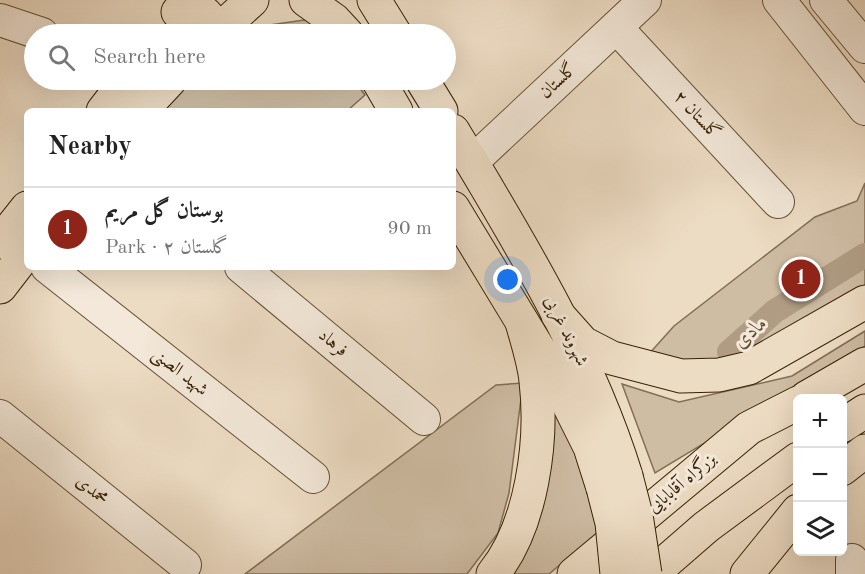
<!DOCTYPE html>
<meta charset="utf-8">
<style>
:root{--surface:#fff;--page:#f6f6f6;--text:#222;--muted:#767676;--line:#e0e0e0;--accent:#8f2418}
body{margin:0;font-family:"Old Standard TT",Amiri,serif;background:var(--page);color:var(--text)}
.controls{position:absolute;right:18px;bottom:18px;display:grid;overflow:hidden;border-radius:9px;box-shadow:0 6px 24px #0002}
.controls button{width:54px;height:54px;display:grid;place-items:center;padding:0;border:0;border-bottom:2px solid var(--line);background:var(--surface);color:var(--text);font:30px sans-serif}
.you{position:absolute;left:508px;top:280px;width:21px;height:21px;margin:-15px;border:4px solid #fff;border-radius:50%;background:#1a73e8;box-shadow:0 0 0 9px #1a73e833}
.badge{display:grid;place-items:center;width:39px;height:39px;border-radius:50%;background:var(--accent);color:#fff;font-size:20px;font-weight:700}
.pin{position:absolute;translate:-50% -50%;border:3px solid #fff;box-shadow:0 2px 6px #0006}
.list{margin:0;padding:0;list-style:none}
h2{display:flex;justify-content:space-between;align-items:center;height:78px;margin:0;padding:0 24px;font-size:26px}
h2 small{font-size:20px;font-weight:400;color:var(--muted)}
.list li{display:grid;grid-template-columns:39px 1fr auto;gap:18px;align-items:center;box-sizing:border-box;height:84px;padding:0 24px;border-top:2px solid var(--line)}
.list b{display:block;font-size:22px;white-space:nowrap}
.list p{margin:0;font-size:20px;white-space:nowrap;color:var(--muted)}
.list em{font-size:20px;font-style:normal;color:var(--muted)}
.icon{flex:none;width:33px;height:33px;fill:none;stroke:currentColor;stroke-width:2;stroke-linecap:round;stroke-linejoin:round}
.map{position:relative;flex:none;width:865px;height:574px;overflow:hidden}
.search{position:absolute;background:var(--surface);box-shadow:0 6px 24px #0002;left:24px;top:24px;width:432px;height:66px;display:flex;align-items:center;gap:15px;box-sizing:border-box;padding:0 21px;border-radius:33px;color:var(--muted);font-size:22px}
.panel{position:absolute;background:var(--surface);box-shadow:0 6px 24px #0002;left:24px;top:108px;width:432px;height:162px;border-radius:9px}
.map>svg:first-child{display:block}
.green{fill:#cebca3;stroke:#836e54;stroke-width:1.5}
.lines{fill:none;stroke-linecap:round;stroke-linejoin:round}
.canal{stroke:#af9c83;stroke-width:24}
.minor-casing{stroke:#655034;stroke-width:34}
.major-casing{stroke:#382104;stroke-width:35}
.highway-casing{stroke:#382104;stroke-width:35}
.minor{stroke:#f3e8d9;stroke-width:32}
.major{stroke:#eddcc4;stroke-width:33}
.highway{stroke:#eddcc4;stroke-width:33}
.major-bridge-casing{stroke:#382104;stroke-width:35;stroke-linecap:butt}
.major-bridge{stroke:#eddcc4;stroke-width:33}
.labels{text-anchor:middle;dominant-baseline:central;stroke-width:6;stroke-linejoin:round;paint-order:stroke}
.street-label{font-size:18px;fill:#382104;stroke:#f3e8d9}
.water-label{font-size:20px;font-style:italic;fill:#624c30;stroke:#f3e8d9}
</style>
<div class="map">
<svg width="865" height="574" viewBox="0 0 865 574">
<rect width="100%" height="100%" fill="#eddcc4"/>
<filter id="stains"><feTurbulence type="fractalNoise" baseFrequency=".00333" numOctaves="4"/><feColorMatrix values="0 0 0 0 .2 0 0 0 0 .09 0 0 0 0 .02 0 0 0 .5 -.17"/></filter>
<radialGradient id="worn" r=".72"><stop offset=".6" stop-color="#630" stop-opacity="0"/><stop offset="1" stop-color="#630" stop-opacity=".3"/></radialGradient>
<path class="green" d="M 311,19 L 322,34 L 241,34 L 248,28 Z
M 189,80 L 354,80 L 365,95 L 347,111 L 154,111 Z
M 865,183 L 865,287 L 773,343 L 701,366 L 648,355 L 674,326 L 815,217 L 857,201 Z
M 865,331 L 865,346 L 655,473 L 622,384 L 679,402 L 792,376 Z
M 523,383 L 509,493 L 498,533 L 467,574 L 245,574 L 496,385 Z
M 551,400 L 591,470 L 601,530 L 549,574 L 502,574 Z"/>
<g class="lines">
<path class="canal" d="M 729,352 L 775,311 L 865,255"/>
<defs>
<path id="minor" d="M 779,0 L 865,109
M 826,0 L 865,47
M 0,20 L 42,34
M 616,27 L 778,202
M 472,162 L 645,0
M 47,267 L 313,477
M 241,267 L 424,419
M 0,416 L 185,565
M 852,574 L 852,560"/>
<path id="major" d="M 306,0 L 334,20 L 347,34
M 374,0 L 395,34
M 178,12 C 196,3 215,13 210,34
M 215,34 L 252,0
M 378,80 L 396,111
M 422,80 L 441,111
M 103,111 L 127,80
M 141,111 L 170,80
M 453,131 C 519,241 588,353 626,476
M 453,208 L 552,371 L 590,447 L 603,488
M 0,242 L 27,208
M 0,287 L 27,252"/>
<path id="highway" d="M 558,315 L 583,343 L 612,358 L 681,376 L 719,375 L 749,368 L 865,302
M 806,398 L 865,364
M 842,426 L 865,411
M 842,469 L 865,451
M 493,574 C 532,526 543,441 536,381 C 534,361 527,341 522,322
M 574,574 L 749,428 L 798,403
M 652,574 L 706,527 L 798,459
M 747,574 L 798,511"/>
</defs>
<use href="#minor" class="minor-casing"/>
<use href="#major" class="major-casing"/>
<use href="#highway" class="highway-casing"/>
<use href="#minor" class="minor"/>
<use href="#major" class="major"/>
<use href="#highway" class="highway"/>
<defs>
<path id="major-bridge" d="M 626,476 L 636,515 L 645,574
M 603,488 L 612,523 L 617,574"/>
</defs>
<use href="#major-bridge" class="major-bridge-casing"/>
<use href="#major-bridge" class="major-bridge"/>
</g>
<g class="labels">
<g class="street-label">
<text transform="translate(558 81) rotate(-43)">گلستان</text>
<text transform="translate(697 115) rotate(47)">گلستان ۲</text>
<text transform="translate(566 331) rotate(63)">شهروند غربی</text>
<text transform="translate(333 343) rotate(40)">فرهاد</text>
<text transform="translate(180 372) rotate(38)">شهید الصنی</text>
<text transform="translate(682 483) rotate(-40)">بزرگراه آقابابایی</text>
<text transform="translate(92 490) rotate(39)">محمدی</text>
</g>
<g class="water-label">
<text transform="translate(751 333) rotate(-42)">مادی</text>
</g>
</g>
<rect width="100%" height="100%" filter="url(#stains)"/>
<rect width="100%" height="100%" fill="url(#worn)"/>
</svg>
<div class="controls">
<button>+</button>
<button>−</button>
<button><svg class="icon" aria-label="layers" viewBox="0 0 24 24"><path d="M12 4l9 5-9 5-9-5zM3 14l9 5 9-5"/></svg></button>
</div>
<div class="you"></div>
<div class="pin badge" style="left:801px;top:279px">1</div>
<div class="search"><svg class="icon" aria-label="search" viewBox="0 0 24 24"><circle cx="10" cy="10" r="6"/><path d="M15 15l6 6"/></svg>Search here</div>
<section class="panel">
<h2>Nearby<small></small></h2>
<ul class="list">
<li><span class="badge">1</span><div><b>بوستان گل مریم</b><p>Park · گلستان ۲</p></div><em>90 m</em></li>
</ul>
</section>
</div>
